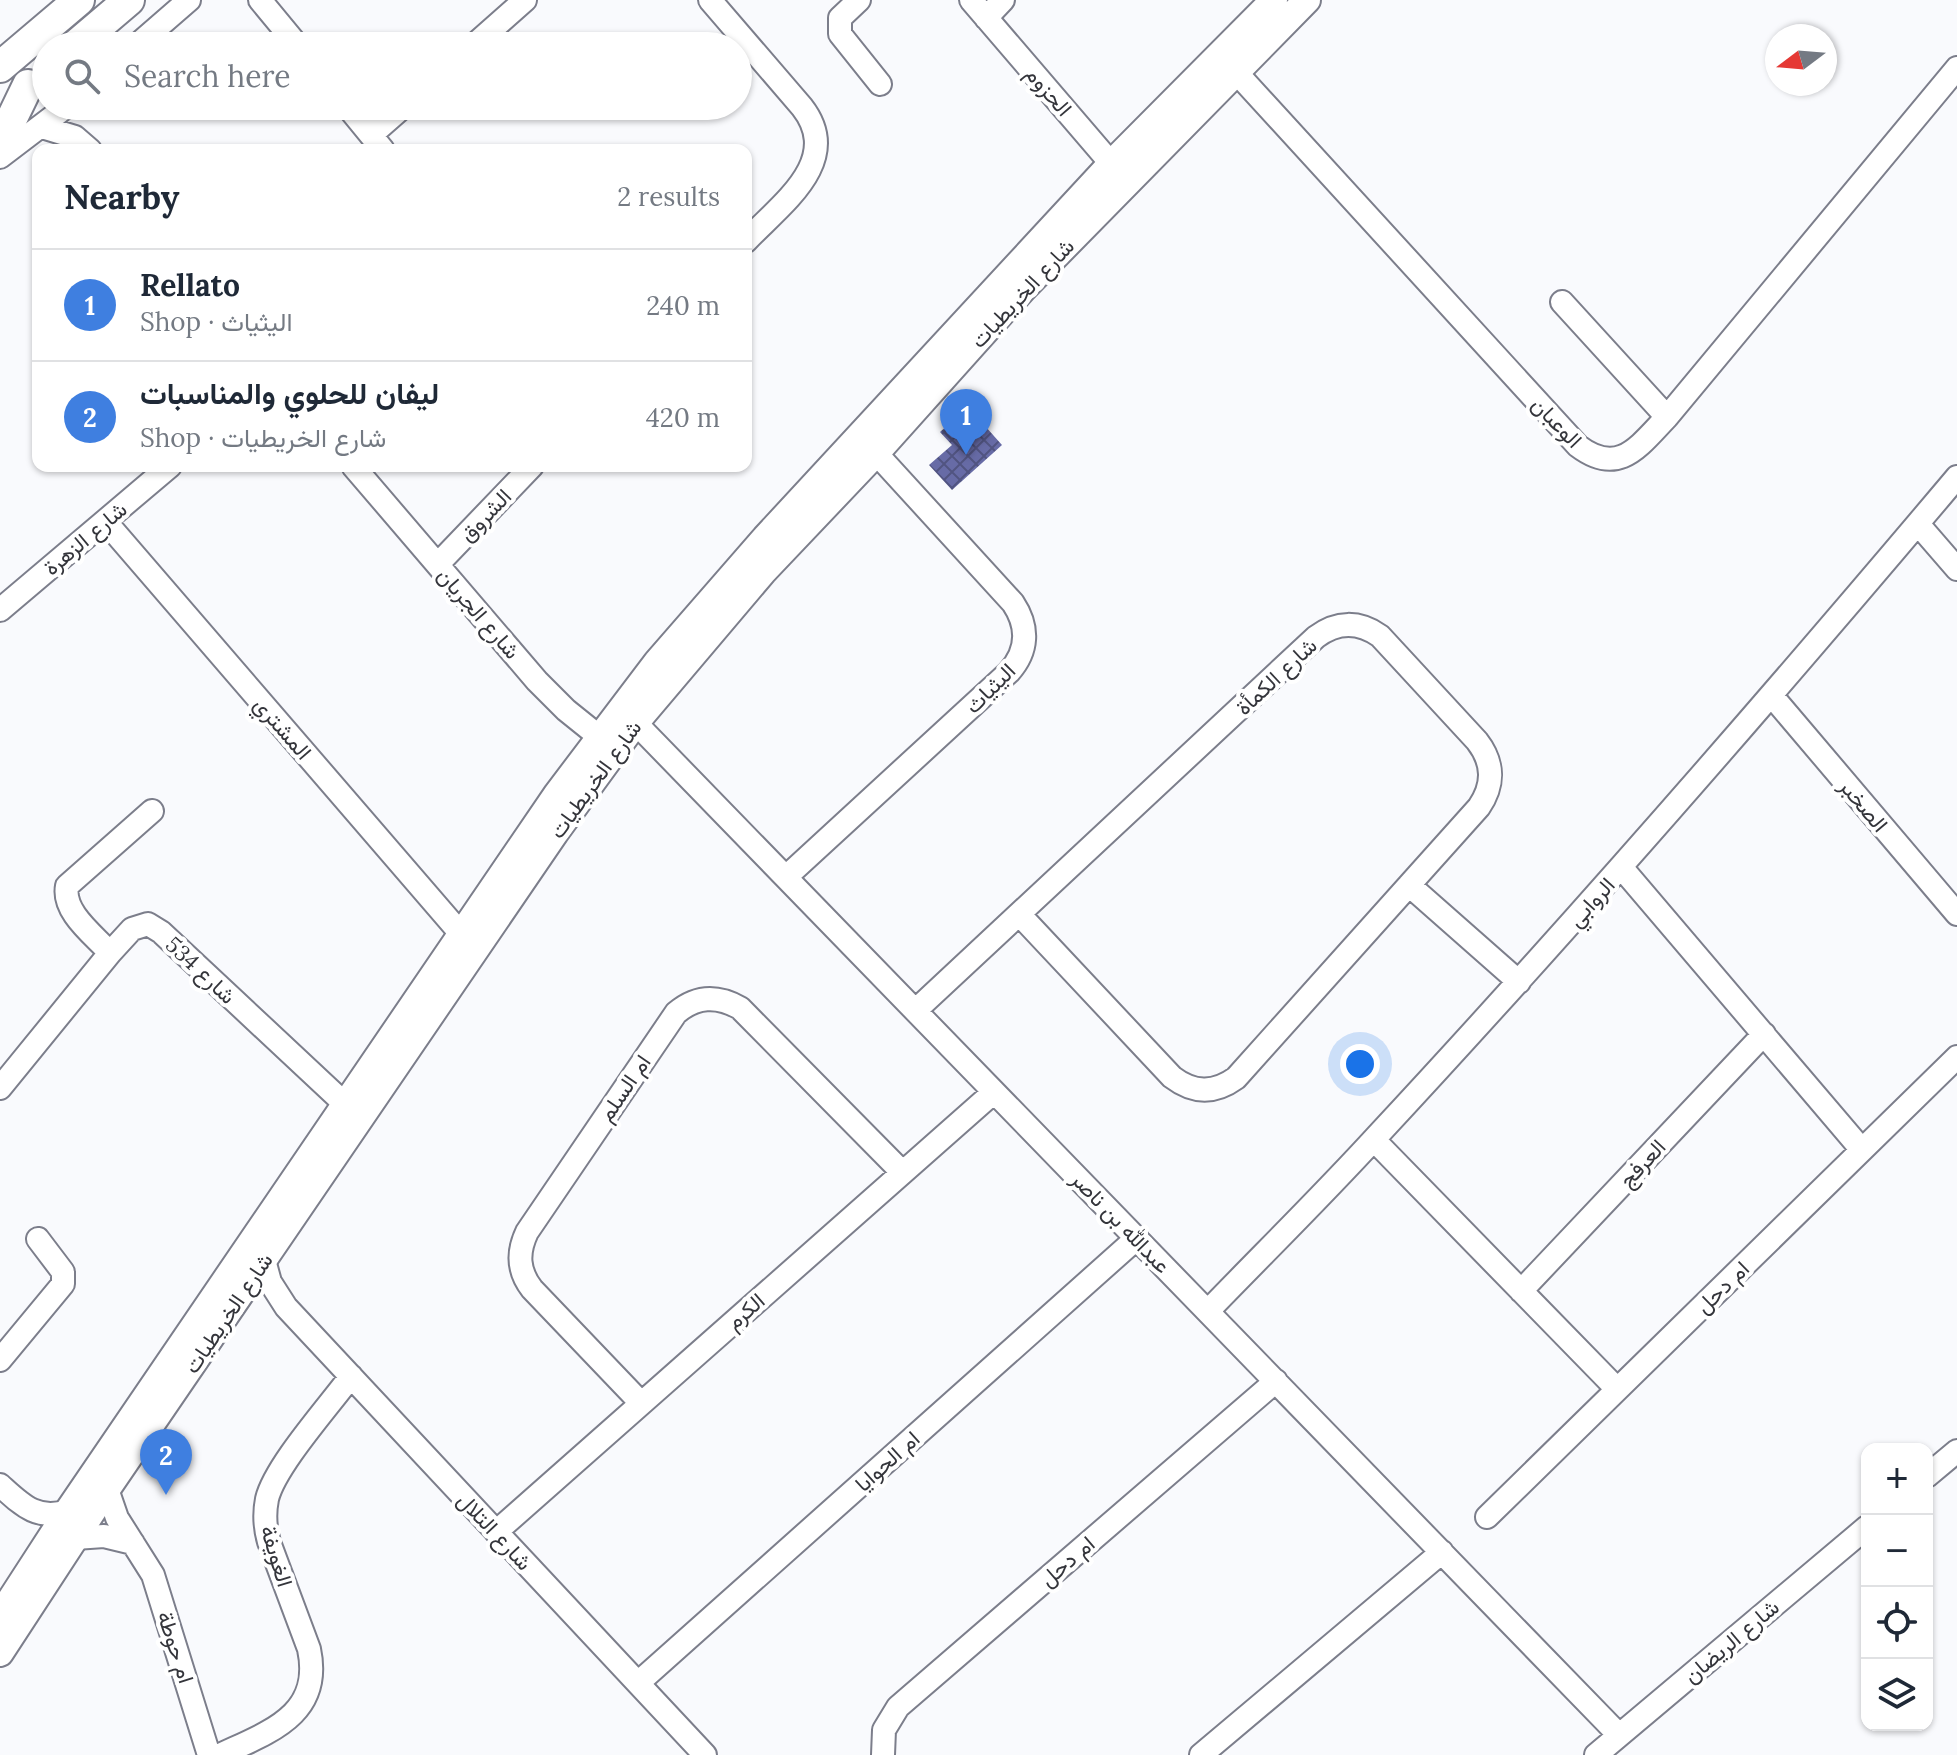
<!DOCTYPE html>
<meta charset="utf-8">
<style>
:root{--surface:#fff;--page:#f2f2f3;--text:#1f2937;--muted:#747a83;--line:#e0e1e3;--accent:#7c3aed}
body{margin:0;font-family:Lora,Vazirmatn,serif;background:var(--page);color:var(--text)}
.controls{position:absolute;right:24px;bottom:24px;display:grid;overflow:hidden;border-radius:16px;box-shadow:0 2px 6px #0004}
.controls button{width:72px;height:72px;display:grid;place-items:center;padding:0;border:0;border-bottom:2px solid var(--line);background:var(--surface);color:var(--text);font:40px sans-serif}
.compass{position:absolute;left:1765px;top:24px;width:72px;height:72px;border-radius:50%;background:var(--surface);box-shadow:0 2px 6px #0004;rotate:254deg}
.you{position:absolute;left:1360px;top:1064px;width:28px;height:28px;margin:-20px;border:6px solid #fff;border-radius:50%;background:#1a73e8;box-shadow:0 0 0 12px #1a73e833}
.badge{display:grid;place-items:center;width:52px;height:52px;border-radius:50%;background:var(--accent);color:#fff;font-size:26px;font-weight:700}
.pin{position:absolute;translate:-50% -66px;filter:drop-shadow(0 2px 4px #0008)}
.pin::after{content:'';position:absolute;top:42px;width:28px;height:24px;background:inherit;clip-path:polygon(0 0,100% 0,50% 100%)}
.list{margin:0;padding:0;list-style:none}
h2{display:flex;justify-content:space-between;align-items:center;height:104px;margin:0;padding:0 32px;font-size:34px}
h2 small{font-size:26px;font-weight:400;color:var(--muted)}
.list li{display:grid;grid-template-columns:52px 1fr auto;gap:24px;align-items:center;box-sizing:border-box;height:112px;padding:0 32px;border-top:2px solid var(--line)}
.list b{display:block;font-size:30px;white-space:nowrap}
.list p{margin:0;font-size:26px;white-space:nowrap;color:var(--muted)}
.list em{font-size:26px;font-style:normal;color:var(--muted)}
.icon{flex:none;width:44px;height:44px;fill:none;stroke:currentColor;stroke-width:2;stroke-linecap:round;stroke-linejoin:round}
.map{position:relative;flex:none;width:1957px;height:1755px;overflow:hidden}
.search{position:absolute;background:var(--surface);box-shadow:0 2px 6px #0004;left:32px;top:32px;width:720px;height:88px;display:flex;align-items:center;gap:20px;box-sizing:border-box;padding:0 28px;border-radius:44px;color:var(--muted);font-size:30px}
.panel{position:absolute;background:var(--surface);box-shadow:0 2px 6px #0004;left:32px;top:144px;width:720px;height:328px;border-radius:16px}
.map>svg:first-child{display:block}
.building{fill:url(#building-cross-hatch)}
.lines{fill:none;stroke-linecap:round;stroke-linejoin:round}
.minor-casing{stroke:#7c7e8b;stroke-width:26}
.tertiary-casing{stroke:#7c7e8b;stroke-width:30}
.secondary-casing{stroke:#7c7e8b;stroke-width:34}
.minor{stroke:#fff;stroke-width:22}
.tertiary{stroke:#fff;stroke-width:26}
.secondary{stroke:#fff;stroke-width:30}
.labels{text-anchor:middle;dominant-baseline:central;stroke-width:8;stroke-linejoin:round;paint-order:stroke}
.street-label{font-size:22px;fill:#34353b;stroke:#fff}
</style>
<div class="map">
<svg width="1957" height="1755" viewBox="0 0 1957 1755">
<defs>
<pattern id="building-cross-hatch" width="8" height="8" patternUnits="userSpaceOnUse" patternTransform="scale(2)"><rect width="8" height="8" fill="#676ba6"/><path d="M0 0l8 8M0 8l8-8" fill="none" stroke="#515481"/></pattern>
</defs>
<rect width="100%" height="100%" fill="#f9fafd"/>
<path class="building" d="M 968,407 L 1002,445 L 952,490 L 929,465 L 952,445 L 940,432 Z"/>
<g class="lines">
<defs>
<path id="minor" d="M 260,0 L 298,46
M 710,0 L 802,107 C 844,161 781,204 746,241
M 859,0 L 840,18 L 840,34 L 880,84
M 971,0 L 1121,175
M 986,18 L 1003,0
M 136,46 L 189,0
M 473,46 L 525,0
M 1224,59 L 1578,446 C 1619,477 1639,446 1667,417 L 1957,68
M 347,106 L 383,150
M 42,127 L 75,137 L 90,150
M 371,135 L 404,106
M 0,157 L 67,106
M 1562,302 L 1667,417
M 353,466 L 537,681 L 566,710 L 612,747
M 105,521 L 462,935
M 1918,524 L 1957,569
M 438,564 L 532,466
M 0,610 L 170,466
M 1772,696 L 1957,914
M 625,712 L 1619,1735
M 1621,867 L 1862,1150
M 786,877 L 1009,672 C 1028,651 1029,627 1013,603 L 864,440
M 1409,885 L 1519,982
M 110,953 C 94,935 62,912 67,886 L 152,811
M 916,1010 L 1316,637 C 1337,621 1359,621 1380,636 L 1477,741 C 1494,763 1494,785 1479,807 L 1236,1078 C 1214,1094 1193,1093 1172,1077 L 1019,914
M 0,1088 L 110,953 L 132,929 L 148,924 L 161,932 L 346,1105
M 1374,1140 L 1617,1389
M 264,1260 L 270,1282 L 286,1307 L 705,1755
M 1521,1291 L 1764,1034
M 1208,1311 C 1264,1253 1322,1196 1376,1137 C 1576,922 1768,701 1957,477
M 0,1360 L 63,1284 L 63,1272 L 38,1239
M 641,1403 L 532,1289 C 518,1271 517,1253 527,1232 L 676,1013 C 696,996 717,995 740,1008 L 902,1172
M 1927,1476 L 1957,1451
M 0,1485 C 22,1505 37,1521 68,1511
M 107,1489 L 117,1518 L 153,1575 L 209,1755
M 1487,1517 L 1957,1057
M 496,1532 L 994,1092
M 75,1538 L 104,1536 L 133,1543
M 638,1683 L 1137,1238
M 220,1755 C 269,1732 323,1715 309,1649 L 269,1542 C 265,1528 264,1514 267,1499 C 275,1466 329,1406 351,1376
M 883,1755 L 884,1730 L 898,1707 L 1276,1381
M 1201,1755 L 1442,1552
M 1596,1755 L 1867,1527"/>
<path id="tertiary" d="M 0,1616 L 68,1511 L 557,794 L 657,662 L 765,538 L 1111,164 L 1274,0
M 0,1653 L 107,1489 L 555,833 L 636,722 L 763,572 L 876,453 L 1023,289 L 1307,0"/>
<path id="secondary" d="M 75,46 L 129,0
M 0,67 L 79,0
M 0,143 L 28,85"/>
</defs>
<use href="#minor" class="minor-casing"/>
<use href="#tertiary" class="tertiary-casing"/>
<use href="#secondary" class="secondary-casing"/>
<use href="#minor" class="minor"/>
<use href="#tertiary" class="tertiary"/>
<use href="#secondary" class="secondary"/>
</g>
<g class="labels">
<g class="street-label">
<text transform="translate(1049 91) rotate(49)">الحزوم</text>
<text transform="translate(1022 293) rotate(-47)">شارع الخريطيات</text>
<text transform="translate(1557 422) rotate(46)">الوعبان</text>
<text transform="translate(485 515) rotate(-46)">الشروق</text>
<text transform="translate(85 538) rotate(-40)">شارع الزهرة</text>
<text transform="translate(479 613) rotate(49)">شارع الجريان</text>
<text transform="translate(1276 676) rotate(-43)">شارع الكمأة</text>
<text transform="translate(990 688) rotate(-45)">اليثياث</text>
<text transform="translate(283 728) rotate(49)">المشتري</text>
<text transform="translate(595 779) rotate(-54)">شارع الخريطيات</text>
<text transform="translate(1864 805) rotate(50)">الصخبر</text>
<text transform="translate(1591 902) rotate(-48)">الروابي</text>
<text transform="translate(201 970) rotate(43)">شارع 534</text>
<text transform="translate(624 1088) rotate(-56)">ام السلم</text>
<text transform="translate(1642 1163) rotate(-47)">العرفج</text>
<text transform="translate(1121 1222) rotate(46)">عبدالله بن ناصر</text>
<text transform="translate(1722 1287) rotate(-44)">ام دحل</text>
<text transform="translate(745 1311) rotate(-41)">الكرم</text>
<text transform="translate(228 1313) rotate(-56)">شارع الخريطيات</text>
<text transform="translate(887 1461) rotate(-42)">ام الحوايا</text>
<text transform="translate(495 1531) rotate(47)">شارع التلال</text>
<text transform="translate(277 1556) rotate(73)">الغويفة</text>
<text transform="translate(1067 1561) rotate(-41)">ام دحل</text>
<text transform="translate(1731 1641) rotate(-40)">شارع الريضان</text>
<text transform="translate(176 1647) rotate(72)">ام حوطة</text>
</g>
</g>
</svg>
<div class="controls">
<button>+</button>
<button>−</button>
<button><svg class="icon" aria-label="locate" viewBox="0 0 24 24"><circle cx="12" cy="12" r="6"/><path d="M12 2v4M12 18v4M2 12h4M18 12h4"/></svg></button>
<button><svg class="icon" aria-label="layers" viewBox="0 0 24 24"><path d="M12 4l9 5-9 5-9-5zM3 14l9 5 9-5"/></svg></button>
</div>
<svg class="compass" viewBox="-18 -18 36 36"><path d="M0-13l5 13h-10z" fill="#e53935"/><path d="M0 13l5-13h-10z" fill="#747a83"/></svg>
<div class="you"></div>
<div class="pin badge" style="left:966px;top:455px;background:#3f7fe0">1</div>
<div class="pin badge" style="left:166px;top:1495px;background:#3f7fe0">2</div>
<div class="search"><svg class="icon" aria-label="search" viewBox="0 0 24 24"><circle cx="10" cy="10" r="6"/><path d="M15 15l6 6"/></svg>Search here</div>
<section class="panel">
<h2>Nearby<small>2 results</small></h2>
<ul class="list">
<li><span class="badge" style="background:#3f7fe0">1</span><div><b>Rellato</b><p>Shop · اليثياث</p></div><em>240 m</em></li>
<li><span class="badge" style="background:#3f7fe0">2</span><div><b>ليفان للحلوي والمناسبات</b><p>Shop · شارع الخريطيات</p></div><em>420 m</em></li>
</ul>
</section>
</div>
